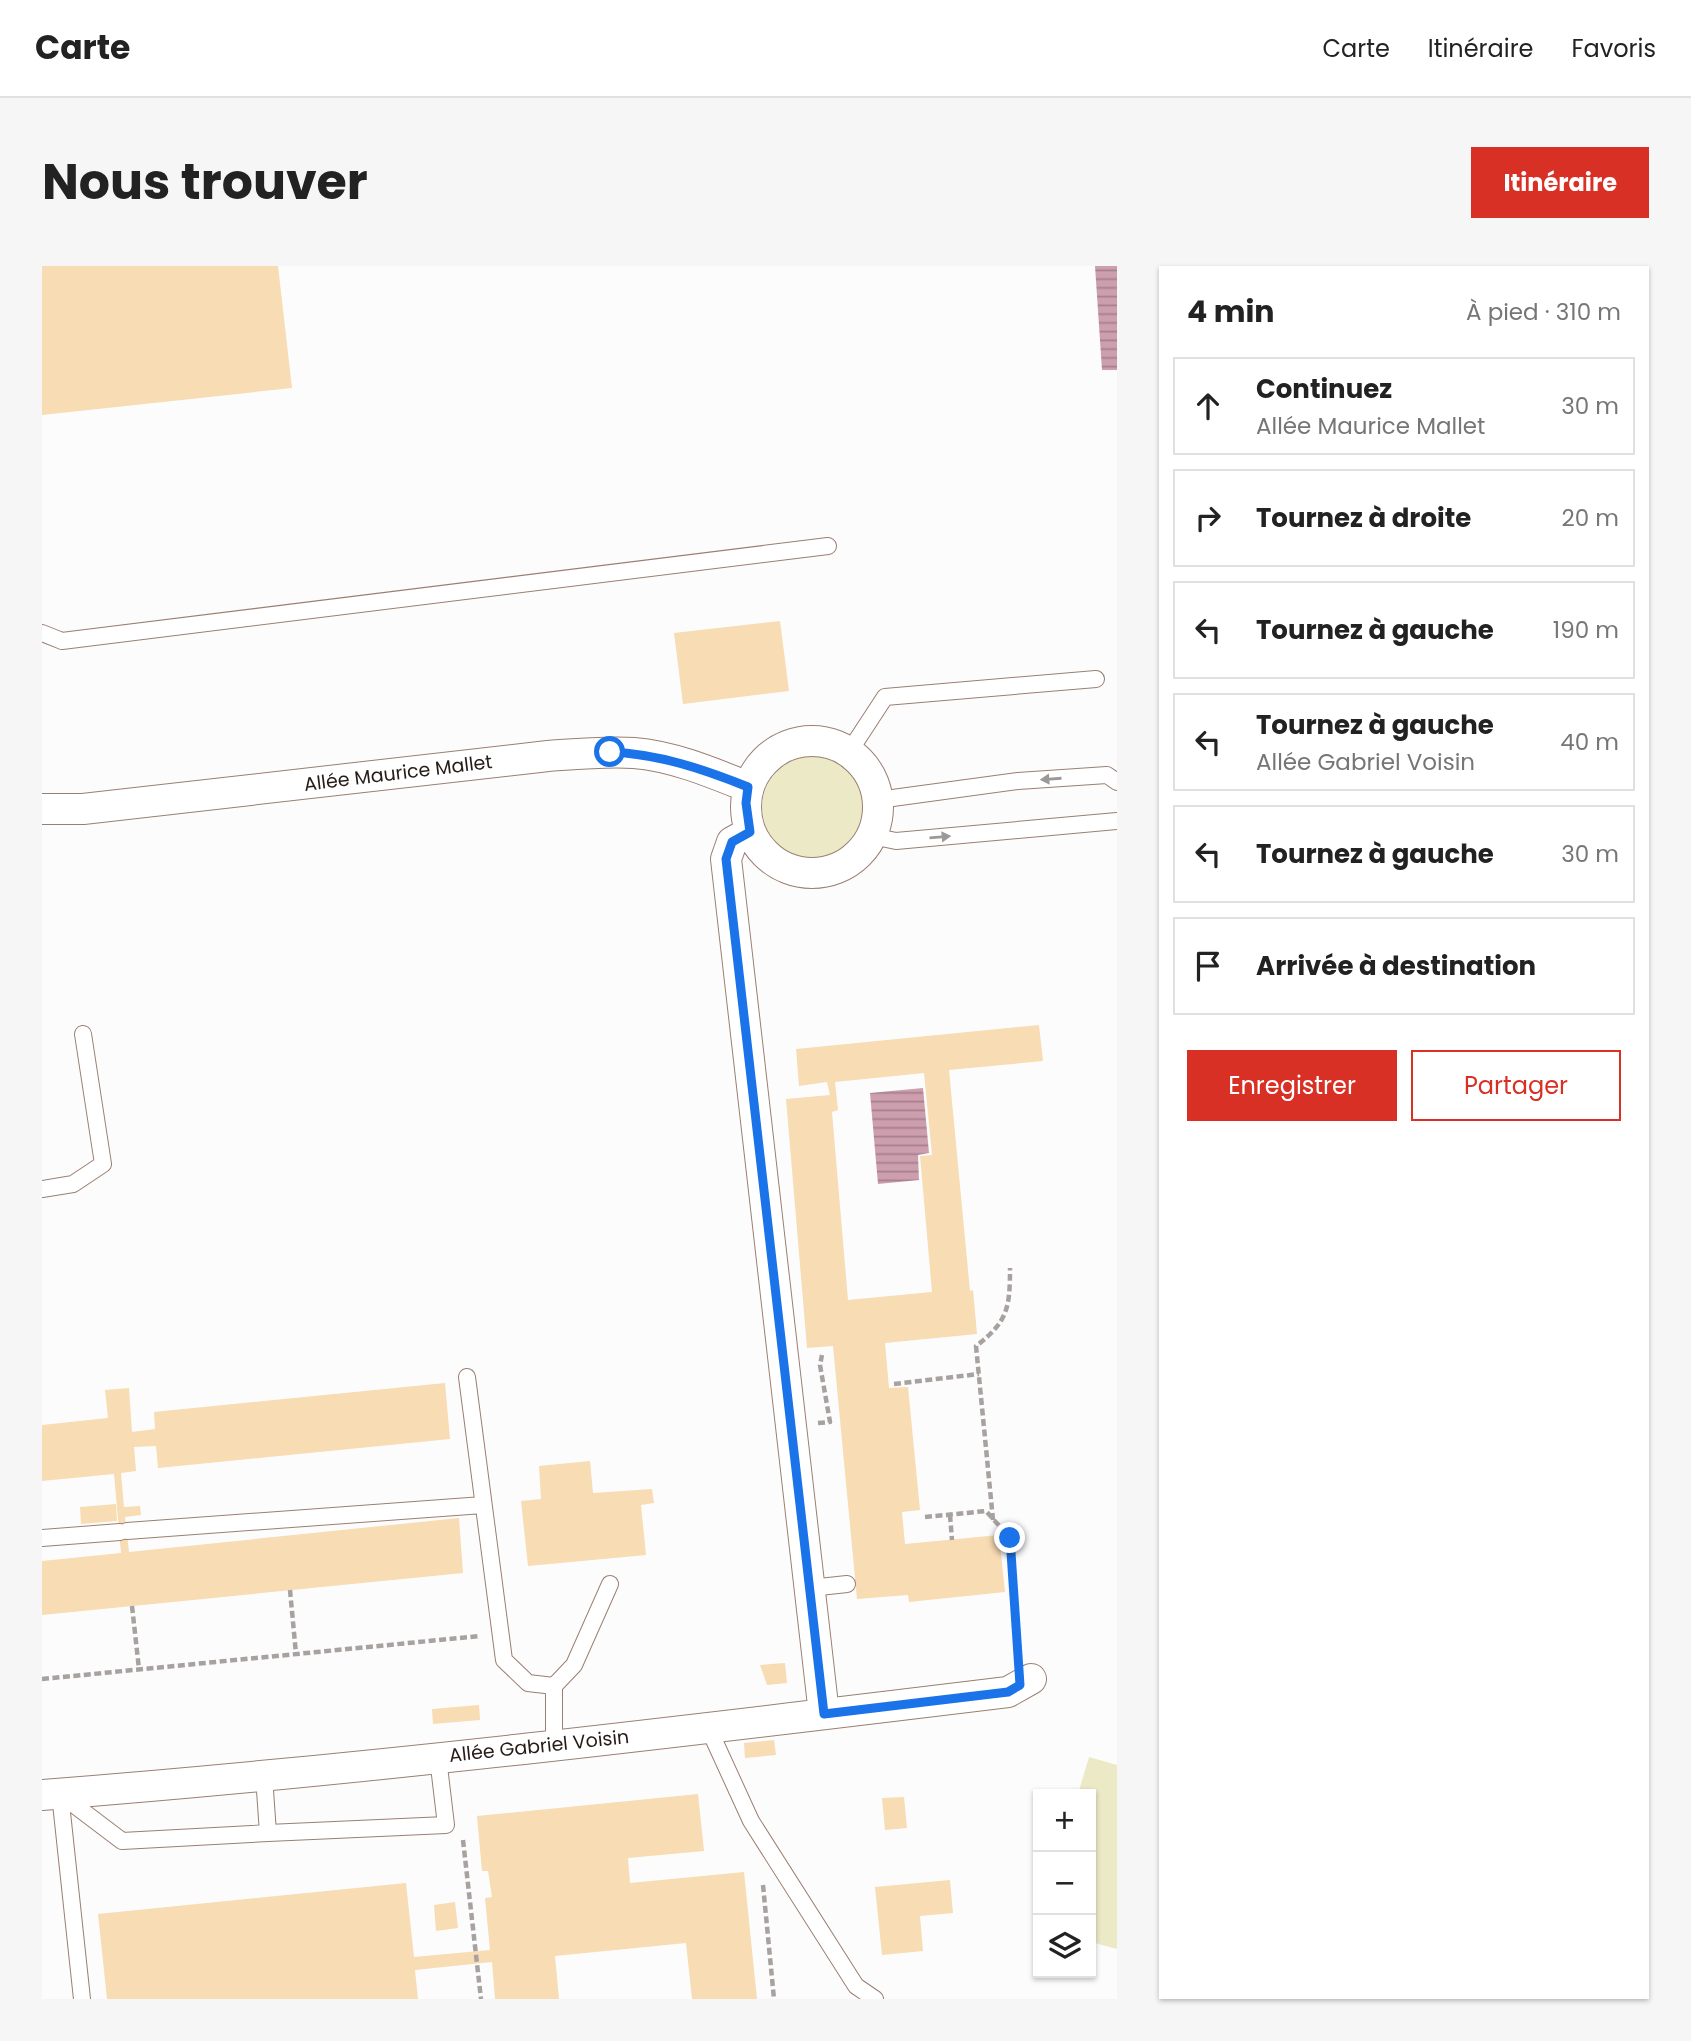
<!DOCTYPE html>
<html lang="fr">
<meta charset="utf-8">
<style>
:root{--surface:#fff;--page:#f6f6f6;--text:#222;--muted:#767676;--line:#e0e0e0;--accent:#d93025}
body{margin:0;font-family:Poppins,sans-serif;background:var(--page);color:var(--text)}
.controls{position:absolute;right:21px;bottom:21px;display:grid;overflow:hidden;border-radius:0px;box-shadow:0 2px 5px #0004}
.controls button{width:63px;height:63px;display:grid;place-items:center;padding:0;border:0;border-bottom:2px solid var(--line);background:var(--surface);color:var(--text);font:35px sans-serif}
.stop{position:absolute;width:21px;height:21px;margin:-16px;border:5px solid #1a73e8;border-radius:50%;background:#fff}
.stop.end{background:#1a73e8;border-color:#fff;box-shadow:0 2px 7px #0008}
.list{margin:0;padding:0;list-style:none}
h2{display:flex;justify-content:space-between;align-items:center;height:91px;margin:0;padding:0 28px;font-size:30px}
h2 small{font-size:23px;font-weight:400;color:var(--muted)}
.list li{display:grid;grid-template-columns:46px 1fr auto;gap:21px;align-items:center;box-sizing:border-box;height:98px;margin:0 14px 14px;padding:0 14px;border:2px solid var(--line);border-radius:0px}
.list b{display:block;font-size:26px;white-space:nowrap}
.list p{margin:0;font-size:23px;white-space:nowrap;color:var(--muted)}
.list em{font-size:23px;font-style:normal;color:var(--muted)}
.actions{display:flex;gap:14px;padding:21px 28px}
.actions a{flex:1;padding:16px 0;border:2px solid var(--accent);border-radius:0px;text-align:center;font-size:24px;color:var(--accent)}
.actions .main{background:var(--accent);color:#fff}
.icon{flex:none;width:38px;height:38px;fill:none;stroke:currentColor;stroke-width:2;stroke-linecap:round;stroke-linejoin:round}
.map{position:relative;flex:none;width:1075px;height:1733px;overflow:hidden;border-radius:0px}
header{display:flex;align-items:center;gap:42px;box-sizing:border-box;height:98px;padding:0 35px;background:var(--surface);border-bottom:2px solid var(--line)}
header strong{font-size:33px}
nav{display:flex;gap:38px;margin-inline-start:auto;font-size:24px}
.intro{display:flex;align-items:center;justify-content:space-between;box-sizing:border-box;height:168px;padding:0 42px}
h1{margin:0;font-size:49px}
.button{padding:18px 32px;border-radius:0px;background:var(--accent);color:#fff;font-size:24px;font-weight:700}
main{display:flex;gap:42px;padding:0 42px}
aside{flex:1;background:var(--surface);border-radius:0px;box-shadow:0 2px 5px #0004}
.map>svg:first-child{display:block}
.grass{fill:#ece9c7}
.water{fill:url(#water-rules)}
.building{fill:#f7dcb4;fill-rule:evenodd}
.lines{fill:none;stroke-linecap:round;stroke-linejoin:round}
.service-casing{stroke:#9a7f71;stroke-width:18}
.minor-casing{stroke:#9a7f71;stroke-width:32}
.path{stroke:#a7a2a0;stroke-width:4.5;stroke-dasharray:7 3.5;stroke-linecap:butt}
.service{stroke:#fff;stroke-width:16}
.minor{stroke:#fff;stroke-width:30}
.oneway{fill:#9d9896}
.route{stroke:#1a73e8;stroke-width:9}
.labels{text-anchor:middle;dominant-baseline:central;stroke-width:5;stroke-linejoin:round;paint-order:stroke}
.street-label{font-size:19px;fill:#261b16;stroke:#fff}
</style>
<header>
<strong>Carte</strong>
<nav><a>Carte</a><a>Itinéraire</a><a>Favoris</a></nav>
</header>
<div class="intro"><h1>Nous trouver</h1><a class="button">Itinéraire</a></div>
<main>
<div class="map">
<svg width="1075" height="1733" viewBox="0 0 1075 1733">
<defs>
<pattern id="water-rules" width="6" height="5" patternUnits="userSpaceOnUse" patternTransform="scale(1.75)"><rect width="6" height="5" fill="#cd9ead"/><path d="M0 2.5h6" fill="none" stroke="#a6808c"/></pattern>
</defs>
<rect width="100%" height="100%" fill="#fcfcfc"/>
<path class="grass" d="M720 542a52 52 0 1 1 104 0a52 52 0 1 1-104 0Z
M 1047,1491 L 1075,1499 L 1075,1683 L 1049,1676 L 1049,1528 L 1036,1528 Z"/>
<path class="water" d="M 1053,0 L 1075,0 L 1075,104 L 1060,104 Z
M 881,822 L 887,887 L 876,889 L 877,914 L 836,918 L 828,827 Z"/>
<path class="building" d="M 0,0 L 236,0 L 250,122 L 0,149 Z
M 738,355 L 747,425 L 641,438 L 632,367 Z
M 997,759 L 1001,795 L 907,804 L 928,1025 L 931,1024 L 935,1068 L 843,1077 L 847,1122 L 866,1121 L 878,1244 L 860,1246 L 863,1278 L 957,1269 L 963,1326 L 867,1336 L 866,1329 L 815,1333 L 791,1080 L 765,1082 L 744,833 L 788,829 L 785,816 L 757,820 L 754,783 ZM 882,807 L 890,889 L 878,890 L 890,1026 L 806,1034 L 790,846 L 796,844 L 793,816 Z
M 403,1117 L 408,1173 L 116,1202 L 114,1180 L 92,1181 L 94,1205 L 79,1207 L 82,1241 L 98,1240 L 99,1249 L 83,1251 L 87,1286 L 417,1252 L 421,1307 L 0,1349 L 0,1295 L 79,1287 L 72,1208 L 0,1215 L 0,1159 L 66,1152 L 63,1124 L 87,1122 L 90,1166 L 113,1163 L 112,1146 Z
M 548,1195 L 551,1227 L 610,1223 L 612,1237 L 599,1239 L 604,1289 L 486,1300 L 479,1235 L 499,1233 L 497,1200 Z
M 74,1238 L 75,1255 L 39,1258 L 38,1241 Z
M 743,1397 L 745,1417 L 725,1419 L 718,1399 Z
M 437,1439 L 438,1454 L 391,1458 L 390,1443 Z
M 732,1474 L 734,1489 L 703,1492 L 702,1477 Z
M 656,1528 L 662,1585 L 586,1592 L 588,1617 L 702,1606 L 715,1733 L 650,1733 L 644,1677 L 513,1690 L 517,1733 L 453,1733 L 450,1696 L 373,1704 L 376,1733 L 65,1733 L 56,1648 L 364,1617 L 372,1691 L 448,1684 L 443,1632 L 450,1631 L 446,1605 L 440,1605 L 435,1550 Z
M 862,1531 L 865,1562 L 843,1564 L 840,1532 Z
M 908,1614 L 911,1647 L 878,1650 L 881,1685 L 840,1689 L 833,1621 Z
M 413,1636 L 416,1662 L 394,1665 L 392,1639 Z"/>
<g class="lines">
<defs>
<path id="service" d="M 0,367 L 20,375 L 786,280
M 807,486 L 843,431 L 1054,413
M 836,534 L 976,515 L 1065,509 L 1075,516
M 830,570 L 854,575 L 1075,555
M 0,923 L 31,918 L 61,898 L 41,768
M 425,1111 L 462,1394 L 486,1417 L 512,1420
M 85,1265 L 441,1239
M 0,1272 L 78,1266
M 768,1322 L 805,1318
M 666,1461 L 709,1555 L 814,1720 L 833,1733
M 512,1478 L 512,1420 L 532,1399 L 568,1318
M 18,1528 L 80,1575 L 226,1567 L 222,1510
M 18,1528 L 40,1733
M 226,1567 L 404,1559 L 396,1492"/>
<path id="minor" d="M704 541a66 66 0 1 1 132 0a66 66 0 1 1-132 0Z
M 0,543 L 41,543 L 506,490 C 534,488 564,485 592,487 C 631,490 671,507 706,521
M 708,566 L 690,576 L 684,593 L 782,1448
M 0,1529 C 323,1504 645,1465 966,1426 L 989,1413"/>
</defs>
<use href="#service" class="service-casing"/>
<use href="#minor" class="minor-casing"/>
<path class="path" d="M 852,1118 L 937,1108
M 776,1157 L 788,1156 L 778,1099 L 780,1089
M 908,1249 L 910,1274
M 883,1251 L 944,1245 L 968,1272 L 976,1387
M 951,1254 L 934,1080 C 966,1056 968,1041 968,1002
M 248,1324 L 254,1388
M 90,1340 L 97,1403
M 0,1413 L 438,1370
M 421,1574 L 439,1733
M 721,1619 L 732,1733"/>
<use href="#service" class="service"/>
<use href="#minor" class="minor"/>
</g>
<defs><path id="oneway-solid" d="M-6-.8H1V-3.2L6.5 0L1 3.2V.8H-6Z" transform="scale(1.75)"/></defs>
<g class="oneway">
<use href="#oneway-solid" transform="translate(1009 513) rotate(176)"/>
<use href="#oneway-solid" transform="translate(898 571) rotate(-5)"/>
</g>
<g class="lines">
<path class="route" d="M 568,486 C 617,488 661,503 706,521 L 704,537 L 708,566 L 690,576 L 684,593 L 782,1448 L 966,1426 L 978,1419 L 968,1272"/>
</g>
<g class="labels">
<g class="street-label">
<text transform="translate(356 507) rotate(-7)">Allée Maurice Mallet</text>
<text transform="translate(497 1480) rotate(-6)">Allée Gabriel Voisin</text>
</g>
</g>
</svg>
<div class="controls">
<button>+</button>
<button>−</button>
<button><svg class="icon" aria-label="layers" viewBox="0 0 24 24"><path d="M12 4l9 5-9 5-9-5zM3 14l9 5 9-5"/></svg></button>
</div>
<div class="stop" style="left:568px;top:486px"></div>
<div class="stop end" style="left:968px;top:1272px"></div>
</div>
<aside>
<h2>4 min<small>À pied · 310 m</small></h2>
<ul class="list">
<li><svg class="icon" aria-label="ahead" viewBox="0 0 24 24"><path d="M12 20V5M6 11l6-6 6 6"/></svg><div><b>Continuez</b><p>Allée Maurice Mallet</p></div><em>30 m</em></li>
<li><svg class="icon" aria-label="right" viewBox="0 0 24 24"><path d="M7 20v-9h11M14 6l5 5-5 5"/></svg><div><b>Tournez à droite</b></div><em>20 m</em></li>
<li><svg class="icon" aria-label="left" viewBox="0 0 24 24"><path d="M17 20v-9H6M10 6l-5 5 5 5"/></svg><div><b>Tournez à gauche</b></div><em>190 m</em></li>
<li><svg class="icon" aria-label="left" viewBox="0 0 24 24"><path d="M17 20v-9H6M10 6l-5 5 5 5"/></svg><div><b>Tournez à gauche</b><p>Allée Gabriel Voisin</p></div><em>40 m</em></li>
<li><svg class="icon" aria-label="left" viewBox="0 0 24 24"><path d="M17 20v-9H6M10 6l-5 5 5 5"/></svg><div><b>Tournez à gauche</b></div><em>30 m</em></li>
<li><svg class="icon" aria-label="arrive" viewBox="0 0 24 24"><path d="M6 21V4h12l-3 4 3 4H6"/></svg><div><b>Arrivée à destination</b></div></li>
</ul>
<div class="actions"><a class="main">Enregistrer</a><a>Partager</a></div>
</aside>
</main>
